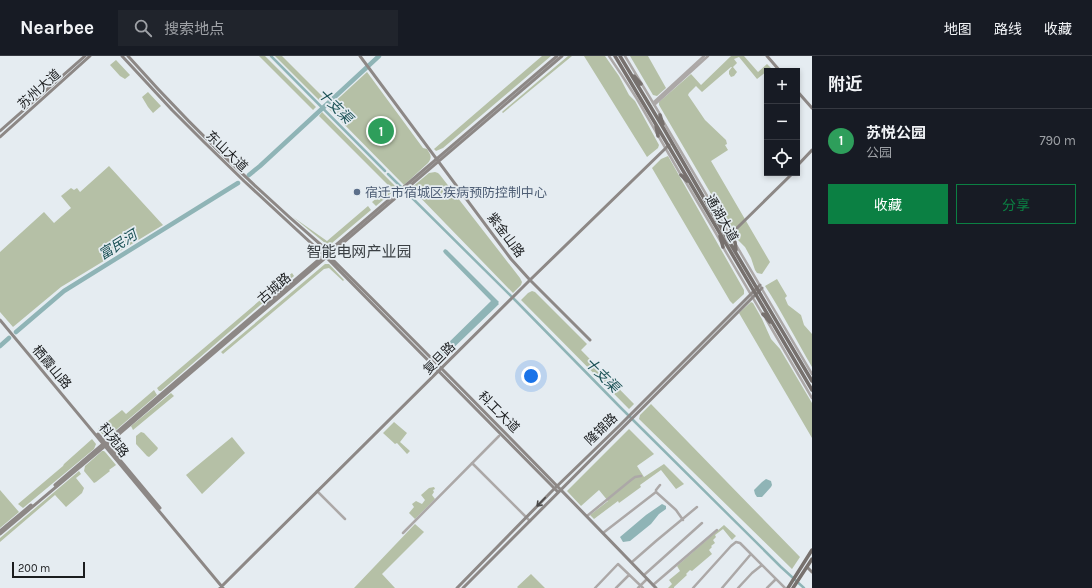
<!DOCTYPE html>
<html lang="zh">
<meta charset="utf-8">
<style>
:root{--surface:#171b24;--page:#20242c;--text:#f1f3f6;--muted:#9ea1a6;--line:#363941;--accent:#0b8043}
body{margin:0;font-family:Karla,"Noto Sans SC",sans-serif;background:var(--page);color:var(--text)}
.controls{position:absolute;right:12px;top:12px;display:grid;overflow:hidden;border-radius:0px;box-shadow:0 2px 6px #0003}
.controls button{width:36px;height:36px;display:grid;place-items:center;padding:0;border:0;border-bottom:1px solid var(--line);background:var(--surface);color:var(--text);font:20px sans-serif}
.scale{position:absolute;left:12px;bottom:10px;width:73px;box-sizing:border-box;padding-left:4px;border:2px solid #1b1d1f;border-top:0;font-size:11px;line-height:14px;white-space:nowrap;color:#1b1d1f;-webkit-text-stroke:3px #e5ecf1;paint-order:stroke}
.you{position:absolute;left:531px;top:320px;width:14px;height:14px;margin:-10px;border:3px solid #fff;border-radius:50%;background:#1a73e8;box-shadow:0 0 0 6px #1a73e833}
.badge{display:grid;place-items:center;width:26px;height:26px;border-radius:50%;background:var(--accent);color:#fff;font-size:13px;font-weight:700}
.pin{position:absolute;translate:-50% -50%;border:2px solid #fff;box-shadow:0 1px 4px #0006}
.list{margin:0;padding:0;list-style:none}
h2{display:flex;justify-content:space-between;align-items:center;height:52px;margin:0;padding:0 16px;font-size:17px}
h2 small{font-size:13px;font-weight:400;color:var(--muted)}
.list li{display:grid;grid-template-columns:26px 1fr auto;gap:12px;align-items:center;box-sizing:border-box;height:64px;padding:0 16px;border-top:1px solid var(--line)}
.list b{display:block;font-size:15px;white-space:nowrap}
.list p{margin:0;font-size:13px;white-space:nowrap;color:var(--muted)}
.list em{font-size:13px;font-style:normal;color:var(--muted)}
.actions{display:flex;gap:8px;padding:12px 16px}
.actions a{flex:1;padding:9px 0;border:1px solid var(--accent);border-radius:0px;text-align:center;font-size:14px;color:var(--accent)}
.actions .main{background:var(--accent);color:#fff}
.icon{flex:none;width:22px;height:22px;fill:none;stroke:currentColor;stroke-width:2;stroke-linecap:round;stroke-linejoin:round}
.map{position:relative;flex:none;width:812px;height:532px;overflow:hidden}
header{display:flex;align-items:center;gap:24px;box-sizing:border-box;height:56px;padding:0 20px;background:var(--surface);border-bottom:1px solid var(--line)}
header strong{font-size:19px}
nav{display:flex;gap:22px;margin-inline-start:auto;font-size:14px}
.search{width:280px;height:36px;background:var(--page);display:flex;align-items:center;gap:10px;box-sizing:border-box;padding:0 14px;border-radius:0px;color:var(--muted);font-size:15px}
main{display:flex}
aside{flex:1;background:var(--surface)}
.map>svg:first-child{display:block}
.green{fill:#b5c0a6}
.water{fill:#8fb4b6}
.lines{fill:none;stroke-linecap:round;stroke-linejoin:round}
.canal{stroke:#8fb4b6;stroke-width:2.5}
.river{stroke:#8fb4b6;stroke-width:4.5}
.street{stroke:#aca8a7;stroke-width:2.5}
.secondary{stroke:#8d8886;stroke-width:3}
.primary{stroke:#77716e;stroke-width:3.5}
.oneway{stroke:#494848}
.service-dot{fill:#5c6f8a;stroke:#e5ecf1;stroke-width:1.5}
.labels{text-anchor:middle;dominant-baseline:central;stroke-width:3.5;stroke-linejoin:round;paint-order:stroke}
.street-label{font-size:13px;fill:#1b1d1f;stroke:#e5ecf1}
.service-label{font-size:13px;fill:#4e5e75;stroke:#e5ecf1;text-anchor:start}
.water-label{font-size:14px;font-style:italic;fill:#1b5155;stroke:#e5ecf1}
.quarter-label{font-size:15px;fill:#3a3f43;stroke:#e5ecf1}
</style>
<header>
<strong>Nearbee</strong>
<div class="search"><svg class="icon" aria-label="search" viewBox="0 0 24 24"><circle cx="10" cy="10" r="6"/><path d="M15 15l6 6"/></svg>搜索地点</div>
<nav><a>地图</a><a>路线</a><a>收藏</a></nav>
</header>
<main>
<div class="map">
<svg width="812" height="532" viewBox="0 0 812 532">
<rect width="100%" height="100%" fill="#e5ecf1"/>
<path class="green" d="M 259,0 L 265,0 L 316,51 L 313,54 Z
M 275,0 L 282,0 L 325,43 L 321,46 Z
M 542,0 L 551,0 L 443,92 L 436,95 L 434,93 Z
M 568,0 L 572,0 L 503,57 L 502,56 L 503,55 Z
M 584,0 L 605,0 L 619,20 L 629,39 L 635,45 L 659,89 L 658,92 L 647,101 Z
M 630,0 L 648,0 L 666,32 L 657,40 L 653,39 Z
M 731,0 L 744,0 L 758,16 L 767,8 L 771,12 L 757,23 L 739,1 L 734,3 L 737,7 L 733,11 L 737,16 L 734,20 L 731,21 L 729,18 L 729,15 L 732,11 L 731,11 L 702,36 L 696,30 L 689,37 L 688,39 L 705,64 L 726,84 L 727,88 L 725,89 L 728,94 L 711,105 L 770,206 L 762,218 L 757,217 L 755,214 L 751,202 L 745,191 L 738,184 L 659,49 L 659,46 L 691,18 L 701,29 Z
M 116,4 L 130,19 L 125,23 L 120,20 L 110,9 Z
M 367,16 L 423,92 L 427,93 C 430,98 433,101 428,107 L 404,129 L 328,52 Z
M 148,36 L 161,50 L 153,57 L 148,51 L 142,41 Z
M 322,56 L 398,133 L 390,138 L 376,150 L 372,146 L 390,131 L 319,60 Z
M 668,100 L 744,234 L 744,238 L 733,248 L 730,245 L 652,112 L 661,103 Z
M 109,110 L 163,169 L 61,231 L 13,271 L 0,256 L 0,196 L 44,156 L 54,167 L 71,152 L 61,140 L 71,132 L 74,134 L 77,132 L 80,136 Z
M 435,116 L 438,117 L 440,119 L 520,222 L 522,226 L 521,229 L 513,237 L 411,132 L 429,117 Z
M 368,150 L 371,154 L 332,187 L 329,188 L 325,187 L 293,161 L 327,185 Z
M 325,208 L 329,208 L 344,224 L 343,225 L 329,212 L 324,213 L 223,298 L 221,296 Z
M 292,217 L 294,220 L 161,335 L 159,335 L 157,332 Z
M 777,223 L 787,240 L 785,242 L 788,249 L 801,259 L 804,269 L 812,278 L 812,311 C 796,284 782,256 765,230 Z
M 532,235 L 535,236 L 587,288 L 581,294 L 634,348 L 629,353 L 521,244 L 528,237 Z
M 751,246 L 753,247 L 762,263 L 771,283 L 780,293 L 812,347 L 812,382 L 739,257 Z
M 154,334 L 157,339 L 110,379 L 105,381 L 98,373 L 122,354 L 126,358 Z
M 171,337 L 174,340 L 133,374 L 131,370 Z
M 651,348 L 800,501 L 792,513 L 639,363 L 640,359 Z
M 394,366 L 407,377 L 400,386 L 410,395 L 407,398 L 397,387 L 395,388 L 383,377 Z
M 629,373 L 654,398 L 637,410 L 644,421 L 664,408 L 684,428 L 676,433 L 661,414 L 640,429 L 641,431 L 619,447 L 618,445 L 594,463 L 590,459 L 608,445 L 599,434 L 581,450 L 567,435 Z
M 141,376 L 144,377 L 158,392 L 157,394 L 149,401 L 147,400 L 136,388 L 136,380 Z
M 232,381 L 245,397 L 202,438 L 186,419 Z
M 92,383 L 96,388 L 94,393 L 23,452 L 18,448 L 63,410 L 64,408 Z
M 102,395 L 104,395 L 106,397 L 116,409 L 109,414 L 110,415 L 96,426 L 94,427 L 84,415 L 85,410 Z
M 79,415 L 81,418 L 76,422 L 84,432 L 82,437 L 66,451 L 55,439 L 0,486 L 0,482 Z
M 434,431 L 435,433 L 433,434 L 434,436 L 432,439 L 435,443 L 415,463 L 409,457 L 414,451 L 412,448 L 416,445 L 422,448 L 425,444 L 421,439 L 429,432 Z
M 0,434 L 19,456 L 0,472 Z
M 415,468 L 424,476 L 382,518 L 395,532 L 354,532 Z
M 724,469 L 736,480 L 732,484 L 723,473 L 715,479 L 716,481 L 713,484 L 715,487 L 711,490 L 712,491 L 709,494 L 712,498 L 692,515 L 690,514 L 686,518 L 687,519 L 674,531 L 674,532 L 668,532 L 672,528 L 669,524 L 680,515 L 677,510 Z
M 531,518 L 545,532 L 518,532 L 517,531 Z"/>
<path class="water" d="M 445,193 L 447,194 L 499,246 L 498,247 L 499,248 L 444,301 L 439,296 L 491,245 L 444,197 L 443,195 Z
M 766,423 L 771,425 L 772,429 L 771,431 L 762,441 L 757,441 L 755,438 L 754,434 L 762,426 Z
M 662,448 L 666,450 L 666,453 L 659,458 L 651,468 L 630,485 L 623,486 L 620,481 L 646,459 Z"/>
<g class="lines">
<path class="canal" d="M 271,0 L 385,115
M 388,118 L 517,246 L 621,352 L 781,511 L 804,532"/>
<path class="river" d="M 249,119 L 260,110 L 379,0
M 16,276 L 64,235 L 238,127
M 0,290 L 9,282"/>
<path class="street" d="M 609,0 L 621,18 L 637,43 L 681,119
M 625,0 L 661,60
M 653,47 L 704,0
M 654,49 L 708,0
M 663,65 L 812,318
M 684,123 L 721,186
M 723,191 L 763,259
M 766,263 L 812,342
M 472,407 L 530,465
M 317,435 L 345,463
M 656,436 L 676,454 L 683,464
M 587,460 L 631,424 L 635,421 L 641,420
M 403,477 L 499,380
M 603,477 L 656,436 L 656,434 L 660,429
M 632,506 L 656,485 L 697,451
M 644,519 L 702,467
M 653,529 L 717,474
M 595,532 L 618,508 L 643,532
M 616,532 L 629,519
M 638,532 L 647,523
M 693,532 L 731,490 L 736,486 L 740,487 L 785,532
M 722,532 L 751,498
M 738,532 L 752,517 L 762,509
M 767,532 L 776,523"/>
<path class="secondary" d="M 122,0 L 172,54 L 203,85 L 244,125 L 324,199 L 558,436
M 128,0 C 190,70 257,134 328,195 L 328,199 C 439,309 548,420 656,532
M 360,0 L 511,203 L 530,224 L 590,284
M 767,0 L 780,15
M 797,35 L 812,52
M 0,75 L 85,0
M 0,81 L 90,0
M 797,110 L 812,94
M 737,172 L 793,117
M 0,264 L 223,532
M 98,378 L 105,386 L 160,452
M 55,429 L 557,0
M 0,475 L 31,449
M 0,478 L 105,390 L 562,0
M 807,511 L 812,516
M 220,532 L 530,224 L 669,89
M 457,532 L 553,434 L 619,370 L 760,229
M 463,532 L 762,232"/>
<path class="primary" d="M 615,0 L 655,67 L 812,334
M 620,0 L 664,73 L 727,182 L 812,325
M 634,20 L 641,28
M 660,59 L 663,68
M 656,70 L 658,80
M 681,119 L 687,125
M 711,151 L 718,157
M 720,180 L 723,191
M 735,186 L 736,194
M 763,258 L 770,266
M 788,532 L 812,494
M 793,532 L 812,503"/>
</g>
<defs><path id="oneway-shaft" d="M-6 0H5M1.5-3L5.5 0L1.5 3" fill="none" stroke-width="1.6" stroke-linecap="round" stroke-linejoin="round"/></defs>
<use class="oneway" href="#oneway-shaft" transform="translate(541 446) rotate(134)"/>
<circle class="service-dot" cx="357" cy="136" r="4"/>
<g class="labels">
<g class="street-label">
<text transform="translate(39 33) rotate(-42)">苏州大道</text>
<text transform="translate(227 95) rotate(44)">东山大道</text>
<text transform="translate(722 162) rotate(60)">通湖大道</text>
<text transform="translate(506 179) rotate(53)">紫金山路</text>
<text transform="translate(274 232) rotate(-41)">古城路</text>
<text transform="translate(439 302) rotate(-45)">复旦路</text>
<text transform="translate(52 311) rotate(50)">栖霞山路</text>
<text transform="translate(499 356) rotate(45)">科工大道</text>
<text transform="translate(601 373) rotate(-44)">隆锦路</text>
<text transform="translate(114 384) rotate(52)">科苑路</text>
</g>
<g class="service-label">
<text x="365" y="136">宿迁市宿城区疾病预防控制中心</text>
</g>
<g class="water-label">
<text transform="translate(335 50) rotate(45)">十支渠</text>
<text transform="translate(118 189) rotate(-32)">富民河</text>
<text transform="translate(602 319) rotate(45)">十支渠</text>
</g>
<g class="quarter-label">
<text x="359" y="196">智能电网产业园</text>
</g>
</g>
</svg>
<div class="controls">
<button>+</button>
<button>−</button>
<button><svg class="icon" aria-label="locate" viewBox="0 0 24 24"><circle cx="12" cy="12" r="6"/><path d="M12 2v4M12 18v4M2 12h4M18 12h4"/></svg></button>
</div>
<div class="scale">200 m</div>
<div class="you"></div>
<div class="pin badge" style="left:381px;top:75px;background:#2e9e5b">1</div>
</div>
<aside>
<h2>附近<small></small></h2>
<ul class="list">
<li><span class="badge" style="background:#2e9e5b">1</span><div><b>苏悦公园</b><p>公园</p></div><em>790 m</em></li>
</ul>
<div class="actions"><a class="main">收藏</a><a>分享</a></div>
</aside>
</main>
